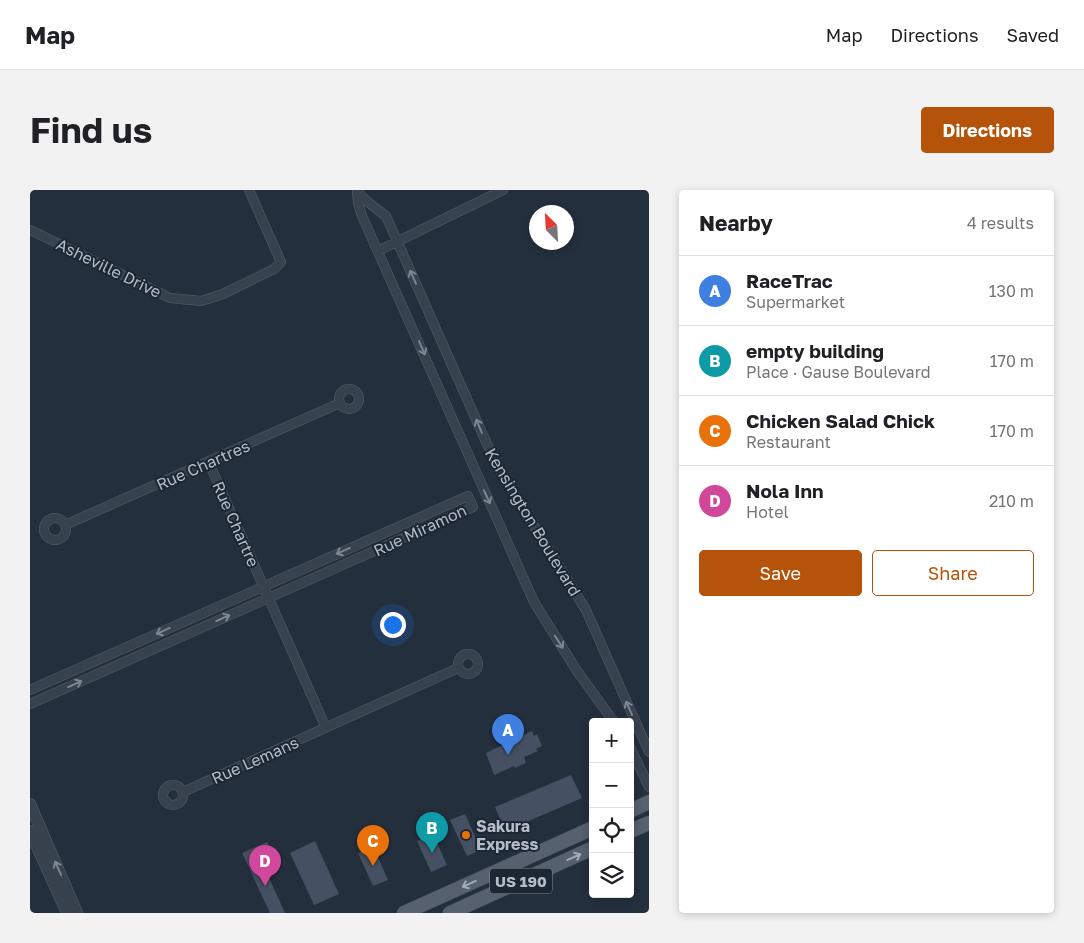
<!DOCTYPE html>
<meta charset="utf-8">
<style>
:root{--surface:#fff;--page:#f2f2f2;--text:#202124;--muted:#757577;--line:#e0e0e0;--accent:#b45309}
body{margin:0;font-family:"Golos Text",sans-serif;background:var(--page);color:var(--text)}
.controls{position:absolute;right:15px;bottom:15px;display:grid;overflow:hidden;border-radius:5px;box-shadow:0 2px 8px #0003}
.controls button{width:45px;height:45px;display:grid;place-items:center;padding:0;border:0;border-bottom:1px solid var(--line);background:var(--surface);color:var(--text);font:25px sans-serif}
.compass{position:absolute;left:499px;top:15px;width:45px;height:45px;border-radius:50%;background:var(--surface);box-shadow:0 2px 8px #0003;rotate:336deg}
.you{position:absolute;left:362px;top:434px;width:18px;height:18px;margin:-12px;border:4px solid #fff;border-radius:50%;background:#1a73e8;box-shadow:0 0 0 8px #1a73e833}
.badge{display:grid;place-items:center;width:32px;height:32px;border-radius:50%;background:var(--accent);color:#fff;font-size:16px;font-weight:700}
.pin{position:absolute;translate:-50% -41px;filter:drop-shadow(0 1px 2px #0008)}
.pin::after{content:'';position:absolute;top:26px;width:18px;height:15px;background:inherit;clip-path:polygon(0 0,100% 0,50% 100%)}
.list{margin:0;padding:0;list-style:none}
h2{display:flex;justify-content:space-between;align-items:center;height:65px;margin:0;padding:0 20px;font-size:21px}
h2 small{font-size:16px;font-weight:400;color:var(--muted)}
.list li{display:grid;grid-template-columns:32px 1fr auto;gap:15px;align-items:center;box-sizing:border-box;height:70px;padding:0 20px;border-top:1px solid var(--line)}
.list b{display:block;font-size:19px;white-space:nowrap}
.list p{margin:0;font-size:16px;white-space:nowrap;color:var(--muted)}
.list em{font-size:16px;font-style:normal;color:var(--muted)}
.actions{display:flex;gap:10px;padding:15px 20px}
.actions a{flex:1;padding:11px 0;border:1px solid var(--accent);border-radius:5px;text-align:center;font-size:18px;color:var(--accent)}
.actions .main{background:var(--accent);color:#fff}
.icon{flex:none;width:28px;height:28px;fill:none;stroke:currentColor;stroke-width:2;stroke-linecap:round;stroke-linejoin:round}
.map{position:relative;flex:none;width:619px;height:723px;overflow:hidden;border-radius:5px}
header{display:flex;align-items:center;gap:30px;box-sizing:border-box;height:70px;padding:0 25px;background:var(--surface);border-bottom:1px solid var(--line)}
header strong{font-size:24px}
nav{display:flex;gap:28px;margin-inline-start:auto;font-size:18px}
.intro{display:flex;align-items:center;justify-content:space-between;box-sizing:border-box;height:120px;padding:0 30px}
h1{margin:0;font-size:35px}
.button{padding:12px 22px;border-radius:5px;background:var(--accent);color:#fff;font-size:18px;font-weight:700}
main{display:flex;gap:30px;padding:0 30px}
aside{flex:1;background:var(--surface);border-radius:5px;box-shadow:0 2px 8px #0003}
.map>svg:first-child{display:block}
.building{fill:#455162}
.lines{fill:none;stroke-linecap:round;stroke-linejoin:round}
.minor-casing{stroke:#565f6c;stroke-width:10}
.tertiary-casing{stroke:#565f6c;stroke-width:12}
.primary-casing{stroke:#414a57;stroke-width:15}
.minor{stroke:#38414e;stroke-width:9}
.tertiary{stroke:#38414e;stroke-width:11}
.primary{stroke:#56606e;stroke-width:14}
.oneway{stroke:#7c8592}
.oneway2{stroke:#a1aab7}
.food-dot{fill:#e8710a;stroke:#1d2633;stroke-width:2}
.labels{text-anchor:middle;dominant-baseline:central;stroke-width:4;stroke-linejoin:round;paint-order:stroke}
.shield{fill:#1d2633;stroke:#878f9c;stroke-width:1}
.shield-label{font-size:15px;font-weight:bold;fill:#b4bcc9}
.street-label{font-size:16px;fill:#b4bcc9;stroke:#1d2633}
.poi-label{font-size:16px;font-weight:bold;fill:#b4bcc9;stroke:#1d2633;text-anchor:start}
</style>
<header>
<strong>Map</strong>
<nav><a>Map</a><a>Directions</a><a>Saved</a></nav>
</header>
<div class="intro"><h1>Find us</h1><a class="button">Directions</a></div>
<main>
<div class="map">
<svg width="619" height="723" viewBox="0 0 619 723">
<rect width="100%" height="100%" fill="#242f3e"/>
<path class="building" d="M 502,541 L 504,546 L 507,544 L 512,556 L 506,559 L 508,561 L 494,567 L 496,573 L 485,578 L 484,576 L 464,585 L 456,563 Z
M 541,585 L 552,608 L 475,641 L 465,617 Z
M 435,624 L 451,660 L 437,666 L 420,630 Z
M 403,644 L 417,675 L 401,682 L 387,651 Z
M 285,651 L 309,704 L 284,715 L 260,663 Z
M 237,652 L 243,664 L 231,670 L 255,723 L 240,723 L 212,663 Z
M 343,656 L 358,690 L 343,696 L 328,663 Z"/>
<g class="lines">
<defs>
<path id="minor" d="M 327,0 L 334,9 L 356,26 L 456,252 L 473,286 L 556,420 L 619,562
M 327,0 L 328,13 L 332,26 L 504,412 L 547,481 L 584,532
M 0,40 L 140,108 L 171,111 L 193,104 L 244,79 L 251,72 L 219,0
M 348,61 L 473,0
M309 209a10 10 0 1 1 20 0a10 10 0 1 1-20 0Z
M 179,273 L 296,538
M14 339a11 11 0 1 1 22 0a11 11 0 1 1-22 0Z
M 35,335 L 310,213
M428 474a10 10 0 1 1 20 0a10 10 0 1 1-20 0Z
M 0,500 L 438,306 L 443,317 L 0,514
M 600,557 L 619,597
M133 605a10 10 0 1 1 20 0a10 10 0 1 1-20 0Z
M 153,602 L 428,478"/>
<path id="tertiary" d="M 0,614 L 47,723
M 0,641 L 37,723"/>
<path id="primary" d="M 600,621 L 619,612
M 600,641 L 619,633
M 374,723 L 563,638
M 420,723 L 563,658"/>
</defs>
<use href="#minor" class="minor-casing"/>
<use href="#tertiary" class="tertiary-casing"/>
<use href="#primary" class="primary-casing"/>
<use href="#minor" class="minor"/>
<use href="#tertiary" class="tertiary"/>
<use href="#primary" class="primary"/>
</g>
<defs><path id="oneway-shaft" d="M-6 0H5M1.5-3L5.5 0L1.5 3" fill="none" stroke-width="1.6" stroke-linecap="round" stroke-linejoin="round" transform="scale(1.25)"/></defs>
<g class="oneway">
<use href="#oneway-shaft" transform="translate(383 87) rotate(-114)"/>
<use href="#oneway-shaft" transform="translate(392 158) rotate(66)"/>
<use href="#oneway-shaft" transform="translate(449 236) rotate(-113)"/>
<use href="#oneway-shaft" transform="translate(457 307) rotate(65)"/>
<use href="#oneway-shaft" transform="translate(313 361) rotate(156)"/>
<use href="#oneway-shaft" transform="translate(193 428) rotate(-24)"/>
<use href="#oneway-shaft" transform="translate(133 441) rotate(156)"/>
<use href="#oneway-shaft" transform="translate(529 452) rotate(57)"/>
<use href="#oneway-shaft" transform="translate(45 494) rotate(-24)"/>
<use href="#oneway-shaft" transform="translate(599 518) rotate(-114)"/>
<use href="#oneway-shaft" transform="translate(28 678) rotate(-114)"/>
</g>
<g class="oneway2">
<use href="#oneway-shaft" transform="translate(544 667) rotate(-24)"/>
<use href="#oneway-shaft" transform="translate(439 694) rotate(156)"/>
</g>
<circle class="food-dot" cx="436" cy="645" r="5"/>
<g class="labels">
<rect class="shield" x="460" y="678.5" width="62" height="25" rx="4"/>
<g class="shield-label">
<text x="491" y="691">US 190</text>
</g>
<g class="street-label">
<text transform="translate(79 78) rotate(26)">Asheville Drive</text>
<text transform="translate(173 275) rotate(-24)">Rue Chartres</text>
<text transform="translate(503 332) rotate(59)">Kensington Boulevard</text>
<text transform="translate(206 334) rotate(66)">Rue Chartre</text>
<text transform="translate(390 340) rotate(-25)">Rue Miramon</text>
<text transform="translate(225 570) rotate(-24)">Rue Lemans</text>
</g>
<g class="poi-label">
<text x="446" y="636">Sakura<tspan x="446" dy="18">Express</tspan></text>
</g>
</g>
</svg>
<div class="controls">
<button>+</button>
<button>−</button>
<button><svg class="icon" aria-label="locate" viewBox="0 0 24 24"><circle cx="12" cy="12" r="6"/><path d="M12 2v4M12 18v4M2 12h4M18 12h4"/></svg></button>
<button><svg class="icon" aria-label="layers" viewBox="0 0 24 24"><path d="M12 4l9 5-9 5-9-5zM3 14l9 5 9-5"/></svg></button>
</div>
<svg class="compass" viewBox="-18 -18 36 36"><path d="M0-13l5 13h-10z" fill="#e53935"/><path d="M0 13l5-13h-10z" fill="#757577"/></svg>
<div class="you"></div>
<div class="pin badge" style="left:478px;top:565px;background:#3f7fe0">A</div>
<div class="pin badge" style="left:402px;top:663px;background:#0f9aa8">B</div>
<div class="pin badge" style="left:343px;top:676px;background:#e8710a">C</div>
<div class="pin badge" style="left:235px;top:696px;background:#d1479c">D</div>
</div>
<aside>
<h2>Nearby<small>4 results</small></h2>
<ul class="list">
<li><span class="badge" style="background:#3f7fe0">A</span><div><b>RaceTrac</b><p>Supermarket</p></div><em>130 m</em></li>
<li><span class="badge" style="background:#0f9aa8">B</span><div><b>empty building</b><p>Place · Gause Boulevard</p></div><em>170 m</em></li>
<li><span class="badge" style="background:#e8710a">C</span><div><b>Chicken Salad Chick</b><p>Restaurant</p></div><em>170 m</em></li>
<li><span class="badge" style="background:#d1479c">D</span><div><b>Nola Inn</b><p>Hotel</p></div><em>210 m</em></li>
</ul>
<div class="actions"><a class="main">Save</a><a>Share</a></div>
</aside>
</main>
